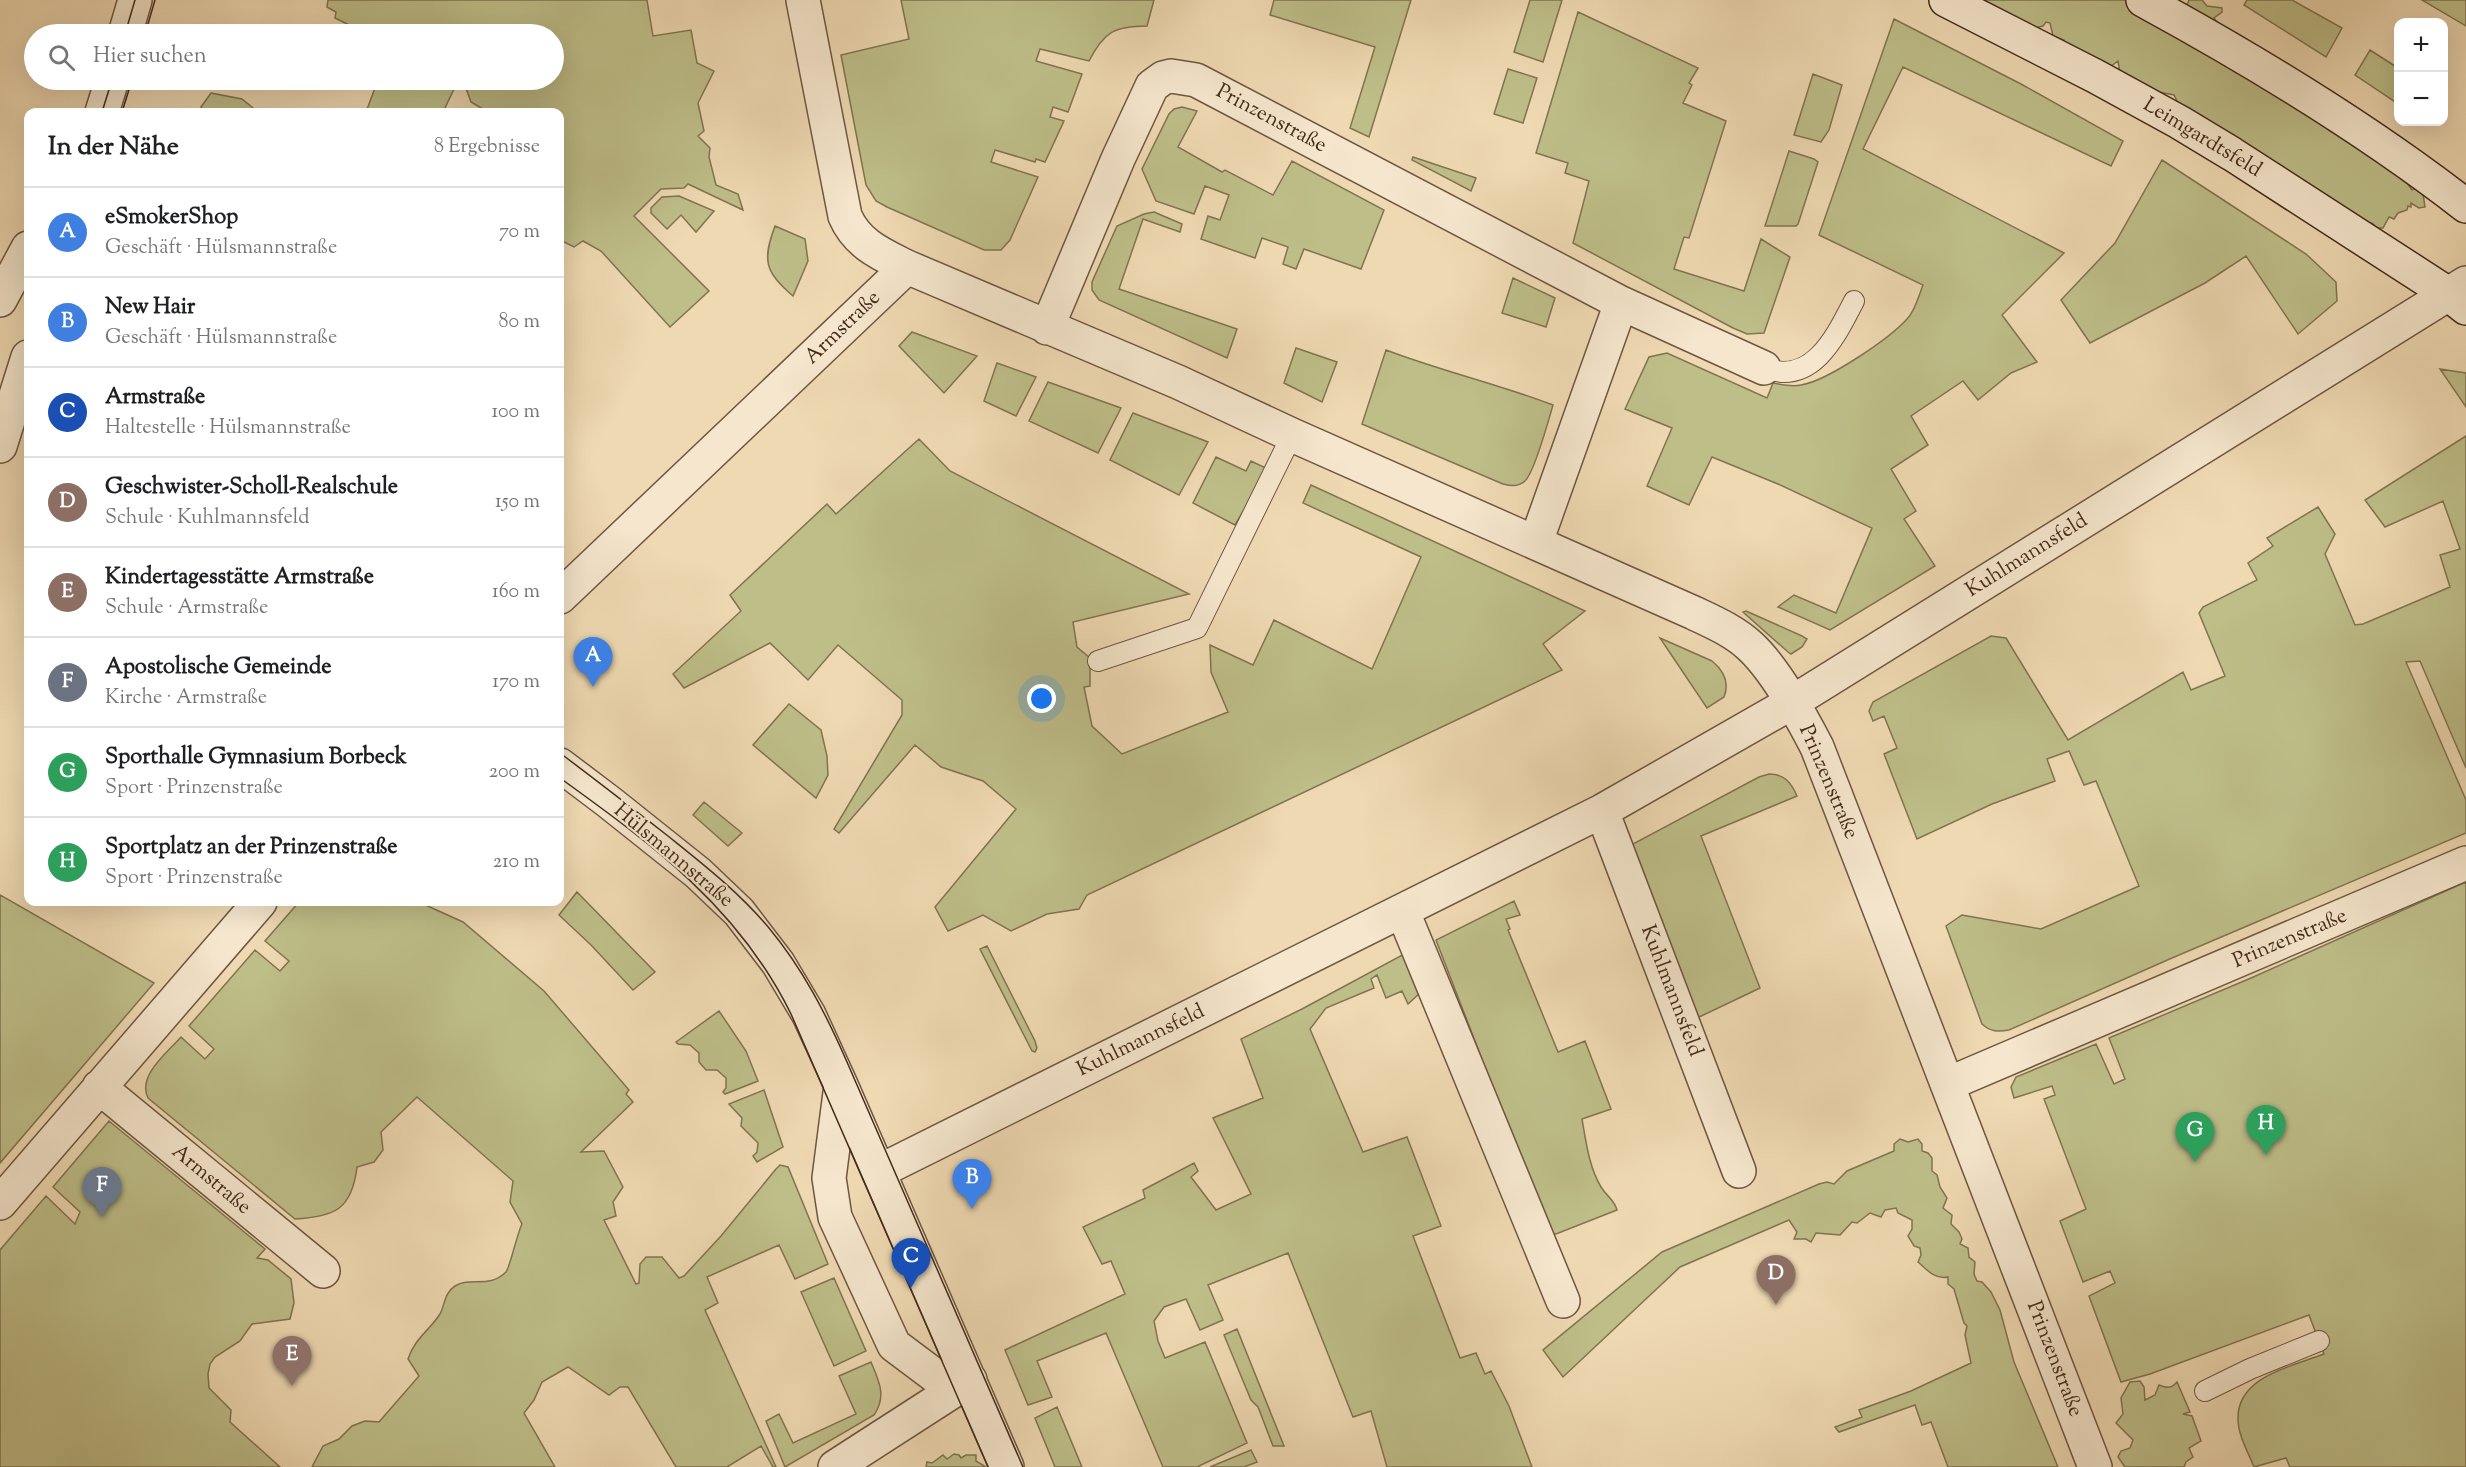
<!DOCTYPE html>
<html lang="de">
<meta charset="utf-8">
<style>
:root{--surface:#fff;--page:#f2f2f2;--text:#202124;--muted:#757577;--line:#e0e0e0;--accent:#8f2418}
body{margin:0;font-family:"Sorts Mill Goudy",serif;background:var(--page);color:var(--text)}
.controls{position:absolute;right:18px;top:18px;display:grid;overflow:hidden;border-radius:12px;box-shadow:0 6px 24px #0002}
.controls button{width:54px;height:54px;display:grid;place-items:center;padding:0;border:0;border-bottom:2px solid var(--line);background:var(--surface);color:var(--text);font:30px sans-serif}
.you{position:absolute;left:1042px;top:699px;width:21px;height:21px;margin:-15px;border:4px solid #fff;border-radius:50%;background:#1a73e8;box-shadow:0 0 0 9px #1a73e833}
.badge{display:grid;place-items:center;width:39px;height:39px;border-radius:50%;background:var(--accent);color:#fff;font-size:20px;font-weight:700}
.pin{position:absolute;translate:-50% -50px;filter:drop-shadow(0 2px 3px #0008)}
.pin::after{content:'';position:absolute;top:32px;width:21px;height:18px;background:inherit;clip-path:polygon(0 0,100% 0,50% 100%)}
.list{margin:0;padding:0;list-style:none}
h2{display:flex;justify-content:space-between;align-items:center;height:78px;margin:0;padding:0 24px;font-size:26px}
h2 small{font-size:20px;font-weight:400;color:var(--muted)}
.list li{display:grid;grid-template-columns:39px 1fr auto;gap:18px;align-items:center;box-sizing:border-box;height:90px;padding:0 24px;border-top:2px solid var(--line)}
.list b{display:block;font-size:22px;white-space:nowrap}
.list p{margin:0;font-size:20px;white-space:nowrap;color:var(--muted)}
.list em{font-size:20px;font-style:normal;color:var(--muted)}
.icon{flex:none;width:33px;height:33px;fill:none;stroke:currentColor;stroke-width:2;stroke-linecap:round;stroke-linejoin:round}
.map{position:relative;flex:none;width:2466px;height:1467px;overflow:hidden}
.search{position:absolute;background:var(--surface);box-shadow:0 6px 24px #0002;left:24px;top:24px;width:540px;height:66px;display:flex;align-items:center;gap:15px;box-sizing:border-box;padding:0 21px;border-radius:33px;color:var(--muted);font-size:22px}
.panel{position:absolute;background:var(--surface);box-shadow:0 6px 24px #0002;left:24px;top:108px;width:540px;height:798px;border-radius:12px}
.map>svg:first-child{display:block}
.green{fill:#bebe89;stroke:#817451;stroke-width:1.5}
.lines{fill:none;stroke-linecap:round;stroke-linejoin:round}
.service-casing{stroke:#6f563f;stroke-width:22}
.minor-casing{stroke:#6f563f;stroke-width:36}
.secondary-casing{stroke:#442a19;stroke-width:36}
.service{stroke:#f5e6cd;stroke-width:20}
.minor{stroke:#f5e6cd;stroke-width:33}
.secondary{stroke:#f5e6cd;stroke-width:33}
.tram{stroke:#442a19;stroke-width:1.5}
.labels{text-anchor:middle;dominant-baseline:central;stroke-width:4.5;stroke-linejoin:round;paint-order:stroke}
.street-label{font-size:21px;fill:#442a19;stroke:#f5e6cd}
</style>
<div class="map">
<svg width="2466" height="1467" viewBox="0 0 2466 1467">
<rect width="100%" height="100%" fill="#efd9b2"/>
<filter id="stains"><feTurbulence type="fractalNoise" baseFrequency=".00333" numOctaves="4"/><feColorMatrix values="0 0 0 0 .2 0 0 0 0 .09 0 0 0 0 .02 0 0 0 .5 -.17"/></filter>
<radialGradient id="worn" r=".72"><stop offset=".6" stop-color="#630" stop-opacity="0"/><stop offset="1" stop-color="#630" stop-opacity=".3"/></radialGradient>
<path class="green" d="M 328,0 L 647,0 L 653,36 L 691,30 L 697,63 L 714,71 L 698,103 L 704,131 L 698,136 L 710,148 L 709,157 L 716,185 L 738,194 L 743,210 L 688,184 L 684,188 L 661,189 L 634,216 L 709,291 L 670,327 L 601,251 L 583,241 L 574,247 L 560,240 L 560,112 L 486,111 L 471,102 L 464,83 L 456,85 L 443,112 L 366,112 L 378,80 L 554,80 L 554,34 L 367,34 L 335,18 L 336,12 L 327,7 Z
M 901,0 L 1154,0 L 1147,26 C 1114,26 1104,32 1089,61 L 1040,49 L 1036,61 L 1082,74 L 1068,112 L 1053,107 L 1050,117 L 1064,121 L 1045,162 L 1036,159 L 1035,162 L 995,150 L 991,162 L 1038,177 L 1010,240 L 1001,250 L 984,250 L 887,207 L 876,201 L 866,185 L 841,55 L 909,39 Z
M 1274,0 L 1411,0 L 1369,137 L 1350,128 L 1375,47 L 1270,15 Z
M 1530,0 L 1562,0 L 1543,62 L 1514,52 Z
M 1964,0 L 2152,0 L 2184,12 L 2189,0 L 2202,0 L 2207,6 L 2222,8 L 2222,12 L 2214,18 L 2258,78 L 2405,180 L 2412,190 L 2415,188 L 2423,194 L 2425,207 L 2419,208 L 2411,203 L 2411,207 L 2408,206 L 2407,210 L 2398,213 L 2394,219 L 2389,217 L 2383,228 L 2377,228 L 2372,223 L 2367,228 L 2329,200 L 2328,196 L 2180,107 L 2174,95 L 2159,92 L 2156,96 L 2121,78 L 2118,61 L 2110,67 L 2065,47 L 2064,40 L 2053,36 L 2050,23 L 2046,22 L 2043,26 L 2024,31 L 2001,16 L 1997,7 L 1994,9 Z
M 2247,0 L 2292,0 L 2342,28 L 2326,57 L 2244,5 Z
M 2422,0 L 2466,0 L 2466,26 Z
M 1578,12 L 1698,68 L 1689,83 L 1692,85 L 1683,103 L 1726,121 L 1689,238 L 1684,237 L 1674,269 L 1744,291 L 1761,239 L 1790,257 L 1764,333 L 1747,334 L 1733,328 L 1573,243 L 1589,181 L 1565,173 L 1568,163 L 1536,153 Z
M 1894,19 L 2021,84 L 2123,141 L 2111,166 L 1903,67 L 1863,149 L 2064,253 L 2002,315 L 2037,362 L 2011,373 L 1978,400 L 1963,381 L 1911,416 L 1928,445 L 1891,469 L 1916,511 L 1904,519 L 1935,566 L 1830,630 L 1778,607 L 1794,595 L 1836,613 L 1872,528 L 1778,484 L 1712,457 L 1689,505 L 1647,486 L 1672,428 L 1625,409 L 1649,357 L 1667,353 L 1767,398 L 1773,383 C 1783,385 1792,387 1801,385 C 1827,381 1889,339 1907,319 C 1915,311 1919,295 1923,285 L 1819,235 Z
M 2370,50 L 2398,68 L 2397,103 L 2355,75 Z
M 1508,69 L 1537,78 L 1523,123 L 1494,114 Z
M 1813,74 L 1842,85 L 1829,130 L 1821,142 L 1794,135 Z
M 211,93 L 242,99 L 258,112 L 202,112 L 201,107 Z
M 1182,107 L 1197,111 L 1178,147 L 1222,172 L 1225,170 L 1273,195 L 1292,161 L 1384,210 L 1361,269 L 1304,249 L 1296,269 L 1283,264 L 1288,247 L 1262,238 L 1255,258 L 1201,239 L 1208,216 L 1220,220 L 1229,195 L 1205,186 L 1194,214 L 1156,201 L 1142,169 L 1169,114 L 1174,109 Z
M 1789,151 L 1814,159 L 1818,162 L 1798,224 L 1796,226 L 1765,226 Z
M 1413,157 L 1476,178 L 1471,191 L 1412,160 Z
M 2162,160 L 2306,254 L 2336,282 L 2337,301 L 2298,334 L 2246,256 L 2205,283 L 2090,343 L 2061,300 L 2115,243 Z
M 679,196 L 714,211 L 696,232 L 681,215 L 667,229 L 651,213 L 651,208 L 662,197 Z
M 1154,212 L 1182,224 L 1180,232 L 1143,219 L 1119,289 L 1237,329 L 1227,358 L 1099,300 L 1092,290 L 1092,282 L 1117,226 L 1144,214 Z
M 775,226 L 805,239 L 808,261 L 793,296 C 765,272 762,261 775,226 Z
M 1513,278 L 1555,298 L 1546,327 L 1502,313 Z
M 912,332 L 977,356 L 944,393 L 899,346 Z
M 1296,348 L 1337,362 L 1322,402 L 1284,383 Z
M 1386,350 C 1441,371 1498,384 1553,405 C 1549,419 1534,473 1525,481 C 1518,487 1511,486 1503,484 L 1362,424 Z
M 997,363 L 1036,377 L 1016,416 L 984,401 Z
M 2440,369 L 2466,373 L 2466,407 Z
M 1048,382 L 1121,408 L 1098,453 L 1029,421 Z
M 1133,413 L 1208,442 L 1179,495 L 1110,460 Z
M 2466,436 L 2466,768 L 2420,661 L 2406,662 L 2466,800 L 2466,833 L 2172,958 L 2009,1030 C 1998,1032 1991,1032 1982,1024 L 1946,926 L 1962,915 L 2041,929 L 2139,886 L 2096,781 L 2084,785 L 2069,751 L 2047,759 L 2055,781 L 1992,804 L 1917,839 L 1884,754 L 1897,748 L 1884,716 L 1873,721 L 1869,711 L 1873,702 L 1991,636 L 2006,638 L 2068,740 L 2183,672 L 2191,690 L 2225,676 L 2199,613 L 2203,607 L 2257,580 L 2248,563 L 2273,546 L 2267,538 L 2318,507 L 2335,534 L 2325,554 L 2355,625 L 2363,624 L 2450,587 L 2440,555 L 2460,549 L 2443,501 L 2385,527 L 2365,500 Z
M 919,439 L 950,471 L 1189,594 L 1073,622 L 1077,647 L 1090,658 L 1090,686 L 1084,687 L 1092,726 L 1122,754 L 1228,712 L 1211,672 L 1210,645 L 1253,665 L 1274,620 L 1372,669 L 1421,557 L 1303,503 L 1311,485 L 1585,611 L 1543,644 L 1562,670 L 1087,895 L 1079,909 L 1047,914 L 1011,931 L 983,915 L 948,931 L 935,907 L 1016,809 L 983,781 L 941,767 L 915,745 L 839,833 L 834,829 L 902,715 L 902,700 L 838,645 L 808,680 L 770,643 L 684,688 L 673,674 L 741,611 L 730,595 L 827,504 L 836,514 Z
M 1216,457 L 1246,471 L 1251,461 L 1268,469 L 1235,525 L 1193,503 Z
M 1746,611 L 1802,636 L 1807,639 L 1802,647 L 1791,654 L 1788,652 L 1743,612 Z
M 1660,638 L 1712,661 C 1723,670 1730,682 1724,697 L 1707,708 Z
M 789,704 L 821,730 L 827,756 L 828,775 L 816,798 L 753,745 Z
M 1769,774 C 1784,774 1791,782 1797,796 L 1701,836 L 1760,988 L 1695,1019 L 1631,845 L 1759,777 Z
M 704,802 L 742,833 L 728,846 L 693,815 Z
M 2466,882 L 2466,1467 L 2290,1467 L 2286,1458 L 2254,1467 C 2248,1452 2238,1435 2238,1419 C 2237,1376 2293,1366 2324,1354 L 2309,1315 L 2150,1374 L 2121,1382 L 2089,1296 L 2115,1283 L 2110,1271 L 2083,1282 L 2060,1221 L 2086,1209 L 2044,1099 L 2055,1095 L 2052,1086 L 2014,1098 L 2011,1087 L 2016,1077 L 2096,1044 L 2114,1084 L 2125,1079 L 2109,1038 L 2251,978 Z
M 577,892 L 655,972 L 633,990 L 591,945 L 559,915 Z
M 0,895 L 154,983 L 0,1163 Z
M 1514,901 L 1520,915 L 1506,919 L 1510,929 L 1508,930 L 1558,1052 L 1585,1041 L 1611,1109 L 1582,1119 C 1586,1142 1589,1167 1601,1187 C 1607,1197 1614,1199 1617,1210 L 1556,1234 L 1549,1233 L 1436,940 Z
M 299,902 L 312,902 L 316,904 L 316,902 L 419,902 L 463,922 L 544,991 L 629,1090 L 626,1094 L 633,1102 L 581,1152 L 604,1151 L 623,1187 L 613,1202 L 616,1216 L 604,1220 L 636,1284 L 639,1283 L 640,1264 L 646,1257 L 662,1257 L 679,1278 L 684,1276 L 721,1236 L 776,1169 L 780,1165 L 788,1167 L 828,1264 L 795,1279 L 779,1245 L 707,1277 L 718,1303 L 705,1310 L 776,1467 L 773,1467 L 761,1446 L 727,1467 L 676,1467 L 628,1387 L 620,1387 L 609,1395 L 568,1367 L 542,1382 L 534,1400 L 524,1413 L 555,1467 L 312,1467 L 323,1446 L 339,1439 L 352,1426 L 365,1421 L 379,1422 L 419,1376 L 408,1359 C 415,1338 429,1331 440,1314 C 445,1305 444,1293 455,1286 C 471,1276 489,1289 506,1272 C 510,1267 517,1234 522,1224 L 510,1202 L 513,1181 L 417,1097 L 381,1132 L 383,1150 L 374,1162 L 357,1167 C 352,1209 335,1217 295,1219 L 148,1098 C 137,1076 167,1053 181,1037 L 205,1059 L 214,1049 L 189,1026 L 255,950 L 280,971 L 289,961 L 265,941 Z
M 987,946 L 1035,1041 L 1037,1048 L 1035,1052 L 1032,1051 L 980,949 Z
M 1406,953 L 1422,991 L 1408,1004 L 1402,991 L 1386,998 L 1377,975 L 1371,979 L 1374,988 L 1326,1008 L 1310,1029 L 1363,1152 L 1407,1137 L 1441,1226 L 1413,1236 L 1460,1358 L 1476,1353 L 1485,1374 L 1491,1371 L 1509,1406 L 1532,1467 L 1387,1467 L 1371,1411 L 1353,1417 L 1288,1253 L 1208,1285 L 1223,1320 L 1200,1330 L 1186,1299 L 1164,1307 L 1154,1321 L 1158,1341 L 1165,1358 L 1205,1342 L 1247,1443 L 1197,1467 L 1163,1467 L 1106,1333 L 1037,1361 L 1052,1397 L 1028,1405 L 1005,1350 L 1125,1294 L 1111,1261 L 1102,1264 L 1083,1227 L 1145,1198 L 1143,1190 L 1194,1163 L 1198,1171 L 1191,1177 L 1216,1210 L 1251,1194 L 1213,1118 L 1263,1098 L 1241,1039 L 1302,1009 Z
M 719,1011 L 746,1051 L 758,1081 L 725,1094 L 723,1092 L 726,1088 L 726,1078 L 717,1070 L 706,1070 L 699,1062 L 699,1053 L 690,1045 L 678,1044 L 676,1042 Z
M 764,1090 L 783,1147 L 757,1162 L 753,1156 L 757,1152 L 758,1143 L 741,1126 L 742,1118 L 729,1104 Z
M 109,1121 L 265,1249 L 257,1258 L 268,1260 L 291,1279 L 294,1303 L 290,1319 L 252,1324 L 240,1341 L 215,1357 L 210,1364 L 208,1374 L 209,1388 L 231,1410 L 230,1422 L 280,1467 L 0,1467 L 0,1250 L 46,1196 L 75,1224 L 80,1212 L 53,1187 Z
M 1900,1139 L 1908,1142 L 1918,1139 L 1922,1144 L 1922,1151 L 1928,1153 L 1932,1158 L 1932,1171 L 1937,1175 L 1940,1187 L 1947,1198 L 1943,1208 L 1952,1215 L 1951,1224 L 1959,1232 L 1962,1239 L 1960,1244 L 1968,1248 L 1969,1257 L 1975,1262 L 1974,1274 L 1977,1281 L 1982,1282 L 1991,1292 L 2000,1310 L 2014,1362 L 2058,1467 L 1948,1467 L 1931,1422 L 1922,1425 L 1915,1405 L 1839,1432 L 1835,1427 L 1862,1417 L 1859,1410 L 1911,1391 L 1971,1363 L 1965,1335 L 1967,1326 L 1964,1323 L 1954,1289 L 1948,1284 L 1948,1277 C 1935,1280 1926,1269 1918,1262 L 1921,1255 L 1920,1248 L 1914,1246 L 1908,1236 L 1912,1229 L 1912,1220 L 1898,1213 L 1896,1208 L 1885,1210 L 1881,1217 L 1870,1213 L 1857,1223 L 1852,1222 L 1840,1235 L 1816,1233 L 1811,1242 L 1806,1239 L 1794,1239 L 1797,1232 L 1789,1220 L 1680,1267 L 1563,1377 L 1543,1350 L 1662,1252 L 1819,1184 L 1827,1182 L 1834,1184 L 1847,1171 L 1894,1151 L 1894,1144 Z
M 834,1278 L 866,1351 L 834,1366 L 801,1292 Z
M 1237,1329 L 1284,1446 L 1273,1446 L 1258,1407 L 1251,1400 L 1224,1335 Z
M 871,1362 C 879,1381 887,1396 874,1415 L 785,1467 L 766,1421 L 779,1414 L 793,1443 L 856,1414 L 839,1376 Z
M 2140,1381 L 2144,1387 L 2145,1400 L 2155,1395 L 2159,1385 C 2167,1388 2171,1389 2177,1382 L 2190,1412 L 2183,1414 L 2192,1416 L 2201,1441 L 2189,1448 L 2193,1457 L 2186,1462 L 2184,1467 L 2125,1467 L 2118,1457 L 2121,1451 L 2130,1448 L 2133,1440 L 2116,1423 L 2123,1414 L 2121,1398 L 2130,1382 Z
M 1057,1407 L 1082,1467 L 1055,1467 L 1035,1418 Z
M 1251,1450 L 1257,1462 L 1244,1467 L 1210,1467 Z
M 954,1454 L 959,1455 L 961,1458 L 966,1455 L 976,1455 L 976,1461 L 986,1467 L 926,1467 L 927,1462 L 932,1463 L 943,1455 L 947,1459 Z"/>
<g class="lines">
<defs>
<path id="service" d="M 1764,368 C 1812,386 1835,338 1854,301
M 1098,661 L 1197,628 L 1292,435
M 2205,1391 L 2250,1369 L 2319,1341"/>
<path id="minor" d="M 803,0 L 845,216 C 857,244 881,254 907,267 L 1178,382 L 1292,435 L 1694,613 C 1713,622 1734,631 1750,646 C 1774,668 1802,718 1817,747 L 2095,1467
M 125,34 L 135,0
M 102,112 L 112,80
M 0,300 L 28,248
M 1621,303 L 1764,368
M 1047,328 L 1118,159 L 1152,86 L 1163,78 L 1171,76 L 1196,80 L 1621,303 L 1536,542
M 0,446 L 28,357
M 560,597 L 907,267
M 560,765 L 609,802 L 698,873 L 739,912 L 778,963 L 809,1015 L 841,1085 L 1007,1467
M 1602,811 L 1739,1171
M 1403,912 L 1563,1301
M 1948,1084 L 2466,863
M 841,1085 L 829,1178 L 835,1217 L 894,1345 L 954,1390
M 99,1087 L 323,1271
M 880,1171 L 1602,811 L 1791,703 L 2466,283
M 0,1203 L 260,902
M 835,1467 L 970,1380"/>
<path id="secondary" d="M 1946,0 L 2095,76 L 2179,122 L 2232,154 L 2447,293 L 2466,308
M 2143,0 C 2253,60 2367,129 2466,206"/>
</defs>
<use href="#service" class="service-casing"/>
<use href="#minor" class="minor-casing"/>
<use href="#secondary" class="secondary-casing"/>
<use href="#service" class="service"/>
<use href="#minor" class="minor"/>
<use href="#secondary" class="secondary"/>
<path class="tram" d="M 125,34 L 135,0
M 145,34 L 155,0
M 102,112 L 112,80
M 122,112 L 132,80
M 560,753 C 596,780 632,808 668,836 C 704,865 740,893 769,928 C 803,969 826,1014 847,1062 L 1023,1467
M 560,778 C 653,845 739,908 791,1014 L 988,1467"/>
</g>
<g class="labels">
<g class="street-label">
<text transform="translate(1271 119) rotate(28)">Prinzenstraße</text>
<text transform="translate(2202 138) rotate(31)">Leimgardtsfeld</text>
<text transform="translate(843 328) rotate(-44)">Armstraße</text>
<text transform="translate(2027 556) rotate(-32)">Kuhlmannsfeld</text>
<text transform="translate(1828 782) rotate(67)">Prinzenstraße</text>
<text transform="translate(673 856) rotate(40)">Hülsmannstraße</text>
<text transform="translate(2290 939) rotate(-23)">Prinzenstraße</text>
<text transform="translate(1671 991) rotate(69)">Kuhlmannsfeld</text>
<text transform="translate(1141 1041) rotate(-26)">Kuhlmannsfeld</text>
<text transform="translate(211 1180) rotate(40)">Armstraße</text>
<text transform="translate(2054 1359) rotate(69)">Prinzenstraße</text>
</g>
</g>
<rect width="100%" height="100%" filter="url(#stains)"/>
<rect width="100%" height="100%" fill="url(#worn)"/>
</svg>
<div class="controls">
<button>+</button>
<button>−</button>
</div>
<div class="you"></div>
<div class="pin badge" style="left:593px;top:687px;background:#3f7fe0">A</div>
<div class="pin badge" style="left:972px;top:1209px;background:#3f7fe0">B</div>
<div class="pin badge" style="left:911px;top:1288px;background:#1a4fb4">C</div>
<div class="pin badge" style="left:1776px;top:1305px;background:#8d6e63">D</div>
<div class="pin badge" style="left:292px;top:1386px;background:#8d6e63">E</div>
<div class="pin badge" style="left:102px;top:1217px;background:#6b7280">F</div>
<div class="pin badge" style="left:2195px;top:1162px;background:#2e9e5b">G</div>
<div class="pin badge" style="left:2266px;top:1155px;background:#2e9e5b">H</div>
<div class="search"><svg class="icon" aria-label="search" viewBox="0 0 24 24"><circle cx="10" cy="10" r="6"/><path d="M15 15l6 6"/></svg>Hier suchen</div>
<section class="panel">
<h2>In der Nähe<small>8 Ergebnisse</small></h2>
<ul class="list">
<li><span class="badge" style="background:#3f7fe0">A</span><div><b>eSmokerShop</b><p>Geschäft · Hülsmannstraße</p></div><em>70 m</em></li>
<li><span class="badge" style="background:#3f7fe0">B</span><div><b>New Hair</b><p>Geschäft · Hülsmannstraße</p></div><em>80 m</em></li>
<li><span class="badge" style="background:#1a4fb4">C</span><div><b>Armstraße</b><p>Haltestelle · Hülsmannstraße</p></div><em>100 m</em></li>
<li><span class="badge" style="background:#8d6e63">D</span><div><b>Geschwister-Scholl-Realschule</b><p>Schule · Kuhlmannsfeld</p></div><em>150 m</em></li>
<li><span class="badge" style="background:#8d6e63">E</span><div><b>Kindertagesstätte Armstraße</b><p>Schule · Armstraße</p></div><em>160 m</em></li>
<li><span class="badge" style="background:#6b7280">F</span><div><b>Apostolische Gemeinde</b><p>Kirche · Armstraße</p></div><em>170 m</em></li>
<li><span class="badge" style="background:#2e9e5b">G</span><div><b>Sporthalle Gymnasium Borbeck</b><p>Sport · Prinzenstraße</p></div><em>200 m</em></li>
<li><span class="badge" style="background:#2e9e5b">H</span><div><b>Sportplatz an der Prinzenstraße</b><p>Sport · Prinzenstraße</p></div><em>210 m</em></li>
</ul>
</section>
</div>
